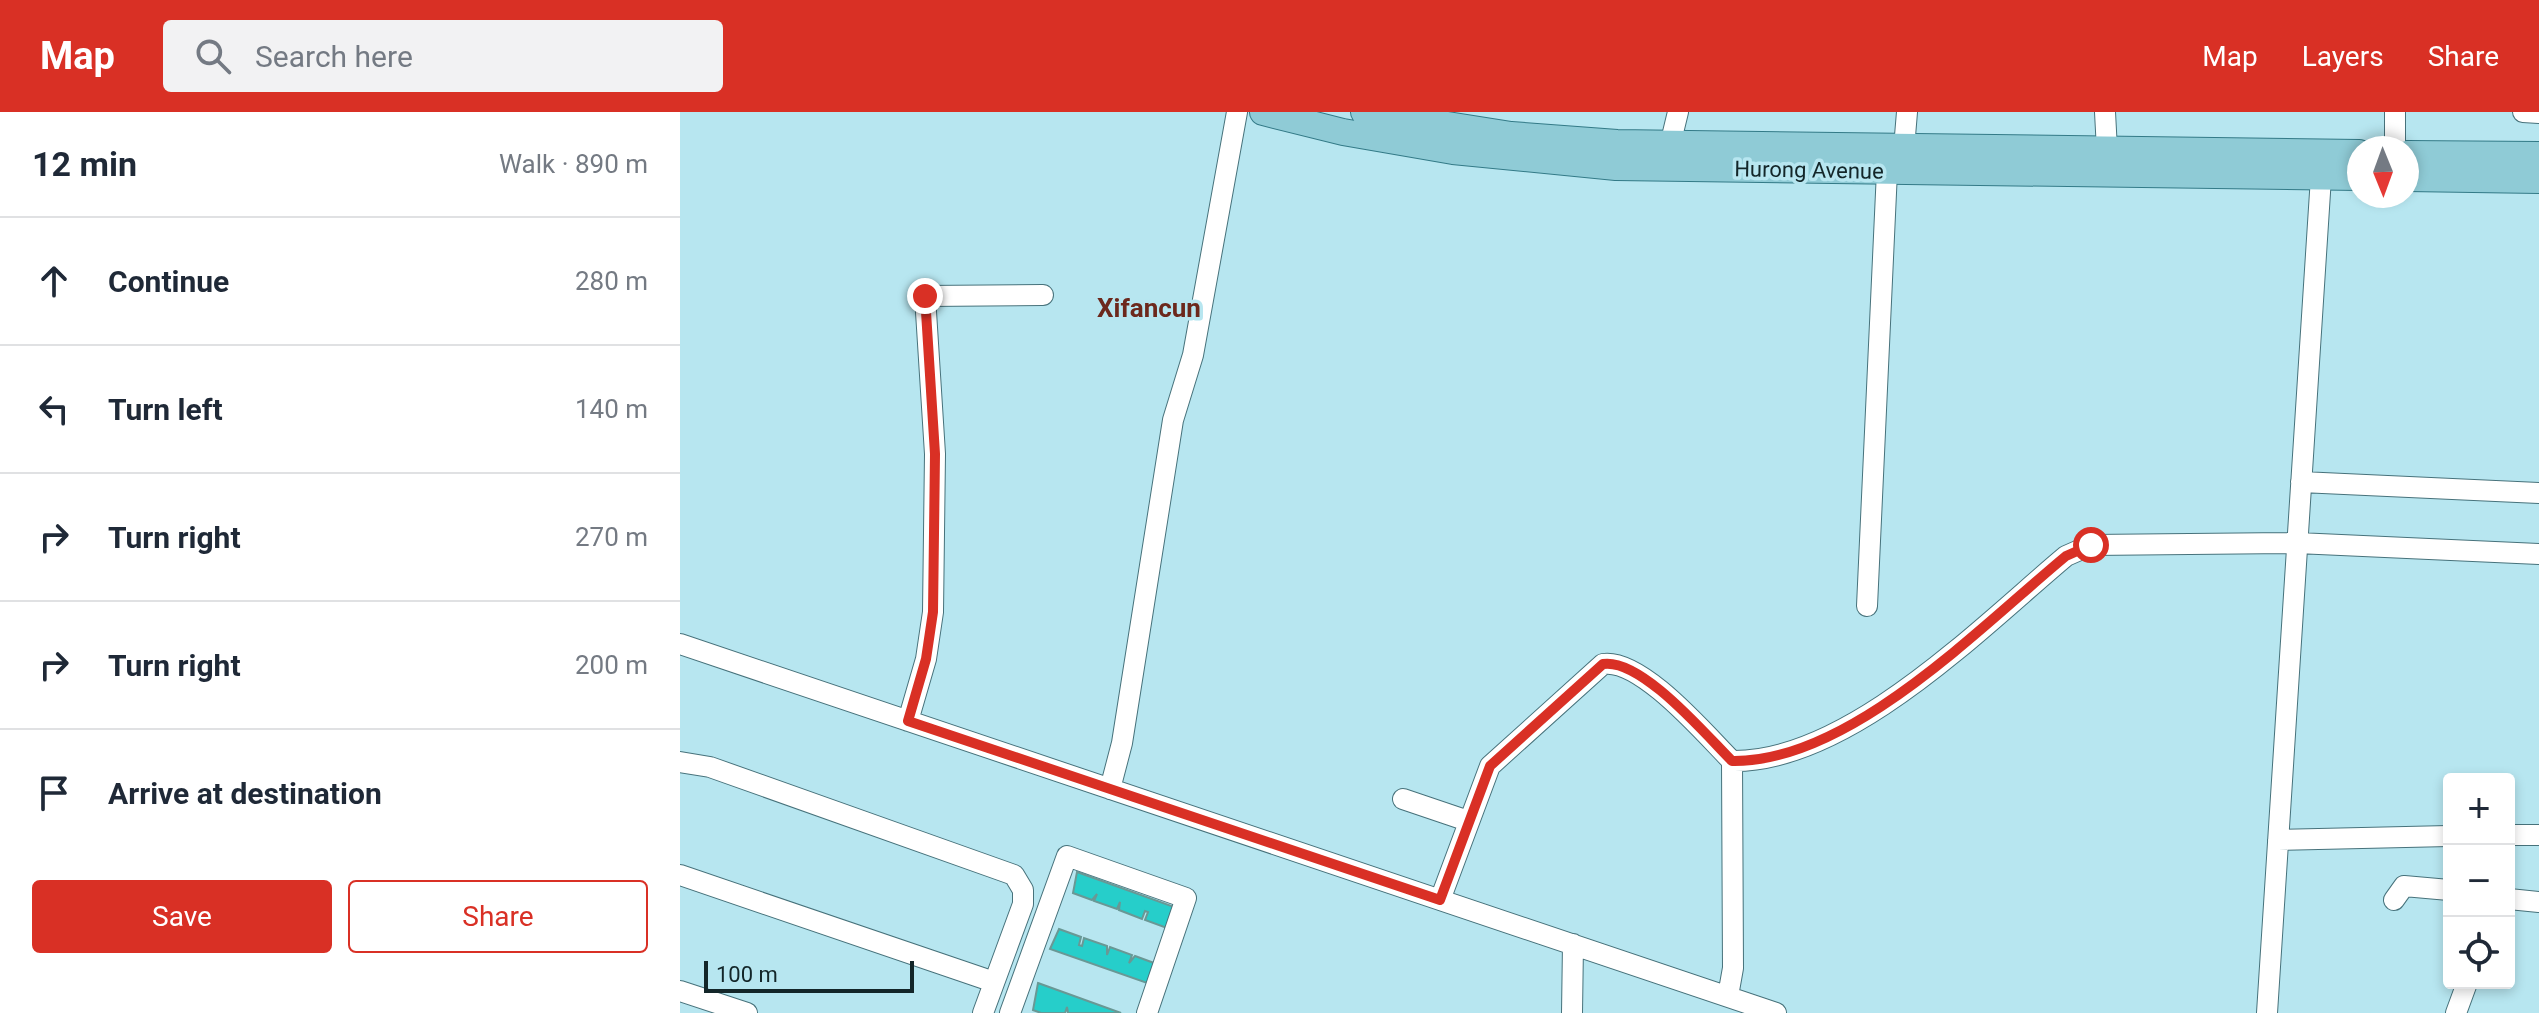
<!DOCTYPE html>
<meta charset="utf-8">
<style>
:root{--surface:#fff;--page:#f2f2f3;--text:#1f2937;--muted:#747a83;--line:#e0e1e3;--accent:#d93025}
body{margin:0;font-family:Roboto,sans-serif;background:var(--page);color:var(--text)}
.controls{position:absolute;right:24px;bottom:24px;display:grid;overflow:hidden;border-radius:8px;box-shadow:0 4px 12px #0003}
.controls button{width:72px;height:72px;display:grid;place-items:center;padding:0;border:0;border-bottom:2px solid var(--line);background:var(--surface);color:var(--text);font:40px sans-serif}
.compass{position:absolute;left:1667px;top:24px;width:72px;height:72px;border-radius:50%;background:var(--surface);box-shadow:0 4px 12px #0003;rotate:179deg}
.scale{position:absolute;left:24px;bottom:20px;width:210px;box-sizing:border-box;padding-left:8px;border:4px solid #132629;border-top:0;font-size:22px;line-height:28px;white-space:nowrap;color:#132629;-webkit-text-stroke:6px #b7e6f0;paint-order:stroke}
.stop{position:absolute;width:24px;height:24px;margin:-18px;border:6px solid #d93025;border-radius:50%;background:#fff}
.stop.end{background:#d93025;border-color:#fff;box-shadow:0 2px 8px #0008}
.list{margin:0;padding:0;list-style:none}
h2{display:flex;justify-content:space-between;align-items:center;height:104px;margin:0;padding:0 32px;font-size:34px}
h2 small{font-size:26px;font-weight:400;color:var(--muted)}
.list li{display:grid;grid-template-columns:52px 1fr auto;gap:24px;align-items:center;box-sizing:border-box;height:128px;padding:0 32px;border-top:2px solid var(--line)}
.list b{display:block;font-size:30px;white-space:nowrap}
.list em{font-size:26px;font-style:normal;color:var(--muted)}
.actions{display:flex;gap:16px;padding:24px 32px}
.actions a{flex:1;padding:18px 0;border:2px solid var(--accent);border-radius:8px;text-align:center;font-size:28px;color:var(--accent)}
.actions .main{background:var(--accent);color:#fff}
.icon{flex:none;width:44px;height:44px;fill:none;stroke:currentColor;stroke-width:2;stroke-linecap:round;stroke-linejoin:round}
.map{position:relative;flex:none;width:1859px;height:901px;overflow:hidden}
header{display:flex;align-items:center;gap:48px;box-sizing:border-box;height:112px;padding:0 40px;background:var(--accent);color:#fff}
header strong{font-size:38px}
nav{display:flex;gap:44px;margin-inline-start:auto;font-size:28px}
.search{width:560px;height:72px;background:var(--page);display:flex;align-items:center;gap:20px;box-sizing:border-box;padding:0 28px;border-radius:8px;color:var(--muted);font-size:30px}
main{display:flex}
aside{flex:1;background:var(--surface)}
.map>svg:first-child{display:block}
.building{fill:#26ceca;stroke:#699895;stroke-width:2}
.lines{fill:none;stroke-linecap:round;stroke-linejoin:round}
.minor-casing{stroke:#47727b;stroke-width:22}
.major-casing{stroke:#337a87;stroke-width:28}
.minor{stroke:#fff;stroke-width:20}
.major{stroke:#8fcbd6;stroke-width:26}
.route{stroke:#d93025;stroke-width:10}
.labels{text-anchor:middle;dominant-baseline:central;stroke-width:7;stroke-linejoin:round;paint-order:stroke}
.street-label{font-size:22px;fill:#132629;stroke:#b7e6f0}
.quarter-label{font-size:26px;font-weight:bold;fill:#6c281c;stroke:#b7e6f0}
</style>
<header>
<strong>Map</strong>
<div class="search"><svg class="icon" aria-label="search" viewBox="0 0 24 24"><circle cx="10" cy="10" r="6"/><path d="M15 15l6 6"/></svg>Search here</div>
<nav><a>Map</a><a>Layers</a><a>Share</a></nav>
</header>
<main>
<aside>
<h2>12 min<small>Walk · 890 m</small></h2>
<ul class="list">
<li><svg class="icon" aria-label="ahead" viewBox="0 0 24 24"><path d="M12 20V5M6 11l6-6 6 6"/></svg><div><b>Continue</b></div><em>280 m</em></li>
<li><svg class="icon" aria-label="left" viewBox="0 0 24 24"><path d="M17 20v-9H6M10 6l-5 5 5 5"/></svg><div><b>Turn left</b></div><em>140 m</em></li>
<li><svg class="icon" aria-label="right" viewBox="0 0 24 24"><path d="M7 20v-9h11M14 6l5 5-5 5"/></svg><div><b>Turn right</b></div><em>270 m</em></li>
<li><svg class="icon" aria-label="right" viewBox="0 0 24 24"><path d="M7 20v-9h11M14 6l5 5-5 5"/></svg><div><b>Turn right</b></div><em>200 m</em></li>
<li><svg class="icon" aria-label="arrive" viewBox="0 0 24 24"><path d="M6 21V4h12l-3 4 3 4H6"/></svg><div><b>Arrive at destination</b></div></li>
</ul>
<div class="actions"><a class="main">Save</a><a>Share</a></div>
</aside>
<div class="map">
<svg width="1859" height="901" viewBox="0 0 1859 901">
<rect width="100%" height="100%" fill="#b7e6f0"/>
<path class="building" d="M 397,760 L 497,796 L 487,816 L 465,808 L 468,800 L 465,799 L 462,807 L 439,798 L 440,790 L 437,797 L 414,789 L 417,782 L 412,788 L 393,781 Z
M 379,817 L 401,825 L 399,833 L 402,834 L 404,826 L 427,834 L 427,843 L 430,835 L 452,843 L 449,851 L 455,844 L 474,851 L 470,872 L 370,837 Z
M 358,871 L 441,901 L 388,901 L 387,895 L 385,901 L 361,901 L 353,898 Z"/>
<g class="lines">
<defs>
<path id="minor" d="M 1425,0 L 1427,38
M 1843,0 L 1859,1
M 990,33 L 998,0
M 1224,36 L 1227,0
M 1715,36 L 1715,0
M 1621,370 L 1859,381
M 1187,494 L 1207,59
M 0,532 L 1096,901
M 228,609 L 246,547 L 253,500 L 255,342 L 245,184 L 363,183
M 0,650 L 30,655 L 334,763 L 343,778 L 343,792 L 303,901
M 430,677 L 442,631 L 493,308 L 513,243 L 557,0
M 723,687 L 788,709
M 1829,723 L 1859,723
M 1598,728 L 1769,724
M 0,763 L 314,870
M 1829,787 L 1859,790
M 760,788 L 810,654 L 923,552 C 961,546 1025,622 1052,649 C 1168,651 1301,515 1386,444 L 1411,433 L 1617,431 L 1859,442
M 1714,788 L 1724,774 L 1769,778
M 0,879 L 67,901
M 1048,884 L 1053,856 L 1052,649
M 330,901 L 387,744 L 506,786 L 467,901
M 892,901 L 893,832
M 1587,901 L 1641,65
M 1776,901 L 1787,871"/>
<path id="major" d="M 583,0 L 663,20 L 773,39 L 936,55 L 1679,65
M 684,0 L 831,23 L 937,31 L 1679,41
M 1727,42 L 1859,43
M 1727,66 L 1859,68"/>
</defs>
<use href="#minor" class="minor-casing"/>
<use href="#major" class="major-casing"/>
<use href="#minor" class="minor"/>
<use href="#major" class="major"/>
</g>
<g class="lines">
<path class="route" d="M 245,184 L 255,342 L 253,500 L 246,547 L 228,609 L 760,788 L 810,654 L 923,552 C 961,546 1025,622 1052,649 C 1169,651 1300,515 1386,444 L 1411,433"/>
</g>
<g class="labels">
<g class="street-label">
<text transform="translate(1129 58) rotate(1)">Hurong Avenue</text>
</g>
<g class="quarter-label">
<text x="469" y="196">Xifancun</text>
</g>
</g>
</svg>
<div class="controls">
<button>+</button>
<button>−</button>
<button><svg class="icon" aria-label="locate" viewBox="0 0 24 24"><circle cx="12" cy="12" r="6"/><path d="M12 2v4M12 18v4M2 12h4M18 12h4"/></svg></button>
</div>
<svg class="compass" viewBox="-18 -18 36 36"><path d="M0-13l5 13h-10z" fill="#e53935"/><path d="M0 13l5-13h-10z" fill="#747a83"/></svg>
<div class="scale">100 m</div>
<div class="stop" style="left:1411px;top:433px"></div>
<div class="stop end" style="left:245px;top:184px"></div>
</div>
</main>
